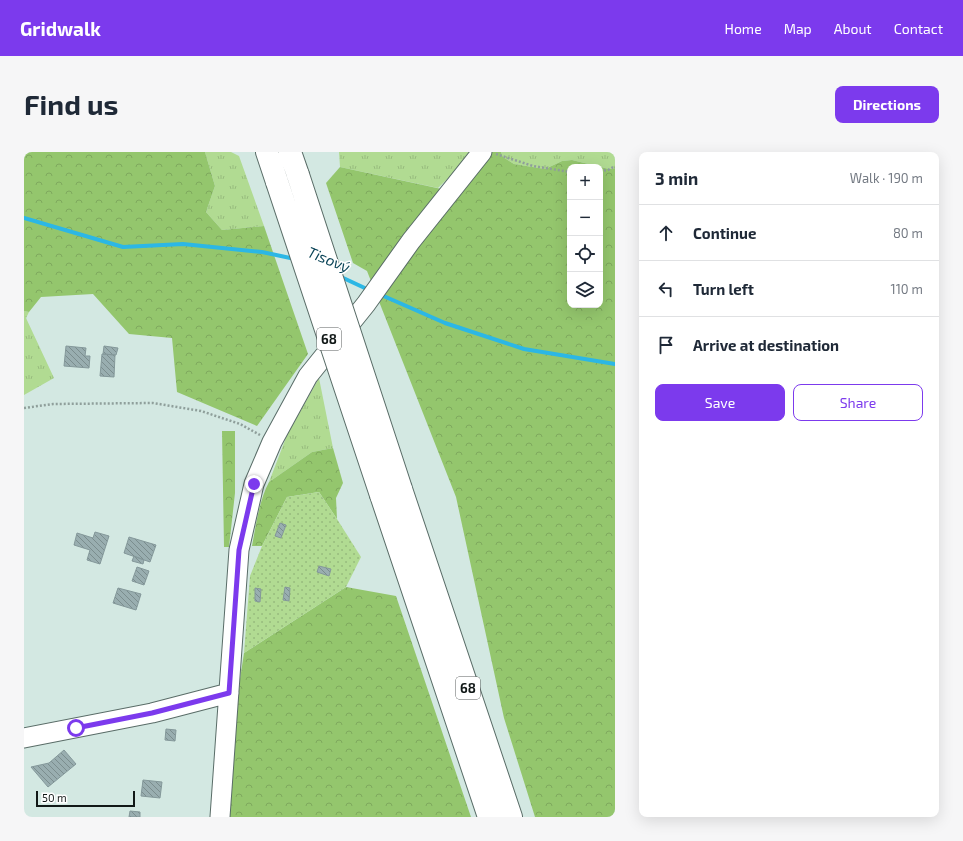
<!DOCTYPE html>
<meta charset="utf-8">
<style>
:root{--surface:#fff;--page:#f6f6f7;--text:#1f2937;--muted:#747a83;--line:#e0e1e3;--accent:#7c3aed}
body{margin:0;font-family:"Exo 2",sans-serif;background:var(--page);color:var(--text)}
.controls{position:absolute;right:12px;top:12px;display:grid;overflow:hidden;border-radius:8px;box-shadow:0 4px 16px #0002}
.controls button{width:36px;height:36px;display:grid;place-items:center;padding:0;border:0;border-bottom:1px solid var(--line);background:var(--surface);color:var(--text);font:20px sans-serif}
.scale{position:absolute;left:12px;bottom:10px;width:99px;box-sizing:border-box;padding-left:4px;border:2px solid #111817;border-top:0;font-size:11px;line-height:14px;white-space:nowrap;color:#111817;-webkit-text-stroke:3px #fff;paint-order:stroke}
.stop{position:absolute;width:12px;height:12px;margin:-9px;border:3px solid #7c3aed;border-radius:50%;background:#fff}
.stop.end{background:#7c3aed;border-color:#fff;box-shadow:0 1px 4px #0008}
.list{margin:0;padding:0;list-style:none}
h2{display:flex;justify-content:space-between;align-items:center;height:52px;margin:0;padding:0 16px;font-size:17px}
h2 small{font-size:13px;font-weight:400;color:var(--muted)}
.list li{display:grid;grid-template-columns:26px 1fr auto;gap:12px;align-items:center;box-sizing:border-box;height:56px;padding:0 16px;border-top:1px solid var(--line)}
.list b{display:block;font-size:15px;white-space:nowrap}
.list em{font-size:13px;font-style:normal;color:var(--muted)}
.actions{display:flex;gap:8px;padding:12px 16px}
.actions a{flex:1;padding:9px 0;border:1px solid var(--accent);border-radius:8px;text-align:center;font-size:14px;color:var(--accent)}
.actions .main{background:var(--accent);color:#fff}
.icon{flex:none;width:22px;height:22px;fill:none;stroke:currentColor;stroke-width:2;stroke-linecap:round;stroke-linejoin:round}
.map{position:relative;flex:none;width:591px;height:665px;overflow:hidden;border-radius:8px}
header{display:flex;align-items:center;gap:24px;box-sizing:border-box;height:56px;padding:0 20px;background:var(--accent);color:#fff}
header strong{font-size:19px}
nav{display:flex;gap:22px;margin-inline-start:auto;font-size:14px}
.intro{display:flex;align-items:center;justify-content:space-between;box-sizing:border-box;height:96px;padding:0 24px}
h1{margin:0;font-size:28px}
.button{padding:10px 18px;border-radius:8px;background:var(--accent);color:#fff;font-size:14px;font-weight:700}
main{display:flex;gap:24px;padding:0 24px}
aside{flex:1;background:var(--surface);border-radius:8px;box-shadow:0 4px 16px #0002}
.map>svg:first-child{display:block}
.grass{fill:url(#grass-tufts)}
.forest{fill:url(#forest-crowns);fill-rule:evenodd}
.garden{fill:url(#garden-dots)}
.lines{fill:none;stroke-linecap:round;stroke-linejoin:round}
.stream{stroke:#2cb7e5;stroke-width:4}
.building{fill:url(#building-back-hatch);stroke:#84989a}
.minor-casing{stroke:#596c67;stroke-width:21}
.highway-casing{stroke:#596c67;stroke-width:24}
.path{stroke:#8f9f9b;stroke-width:2.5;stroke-dasharray:2 2;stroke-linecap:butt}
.minor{stroke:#fff;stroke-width:19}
.highway{stroke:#fff;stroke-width:22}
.highway-bridge-casing{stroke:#596c67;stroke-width:24;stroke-linecap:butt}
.highway-bridge{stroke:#fff;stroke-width:22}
.route{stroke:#7c3aed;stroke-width:5}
.labels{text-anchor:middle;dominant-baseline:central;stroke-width:3;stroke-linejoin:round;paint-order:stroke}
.shield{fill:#fff;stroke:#585d5d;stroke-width:1}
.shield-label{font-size:13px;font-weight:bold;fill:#111817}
.water-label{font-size:15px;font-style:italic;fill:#0c4558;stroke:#fff}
</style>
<header>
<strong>Gridwalk</strong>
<nav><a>Home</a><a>Map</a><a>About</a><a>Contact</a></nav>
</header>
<div class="intro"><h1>Find us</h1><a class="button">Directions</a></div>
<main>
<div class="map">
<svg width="591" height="665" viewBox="0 0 591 665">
<defs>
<pattern id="grass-tufts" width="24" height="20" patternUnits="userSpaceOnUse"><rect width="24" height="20" fill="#b1db92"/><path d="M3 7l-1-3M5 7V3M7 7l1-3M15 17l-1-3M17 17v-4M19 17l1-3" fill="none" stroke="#97bb7d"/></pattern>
<pattern id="forest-crowns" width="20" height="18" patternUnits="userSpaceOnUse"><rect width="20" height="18" fill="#94c66d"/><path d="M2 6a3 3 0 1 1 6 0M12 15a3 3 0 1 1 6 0" fill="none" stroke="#7fa95e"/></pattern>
<pattern id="garden-dots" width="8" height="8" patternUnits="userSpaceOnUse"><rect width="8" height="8" fill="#b1db92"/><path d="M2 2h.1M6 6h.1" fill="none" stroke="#97bb7d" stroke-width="1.8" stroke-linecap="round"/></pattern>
<pattern id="building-back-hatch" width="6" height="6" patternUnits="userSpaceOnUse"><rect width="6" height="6" fill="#99aeb0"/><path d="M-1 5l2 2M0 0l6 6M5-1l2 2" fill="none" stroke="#7b8d8e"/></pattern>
</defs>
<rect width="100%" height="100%" fill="#d3e8e2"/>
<path class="grass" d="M 181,0 L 207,0 L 215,4 L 240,74 L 198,78 L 182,60 L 191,34 Z
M 315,0 L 449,0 L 447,4 L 414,36 L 316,15 Z
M 477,0 L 591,0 L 591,17 L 585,17 L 548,8 L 538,9 L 521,17 L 490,12 L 479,5 Z
M 0,159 L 5,160 L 2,166 L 30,226 L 0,243 Z
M 295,226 L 309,296 L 288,300 L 245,330 L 263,283 Z"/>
<path class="forest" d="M 0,0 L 181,0 L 191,34 L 182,60 L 198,78 L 240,74 L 284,202 L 233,274 L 153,240 L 148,186 L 105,182 L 69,142 L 17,145 L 5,160 L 0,159 Z
M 466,0 L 477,0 L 479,5 L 490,12 L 521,17 L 538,9 L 548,8 L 585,17 L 591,17 L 591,665 L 511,665 L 480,566 L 432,345 L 343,119 L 329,111 L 302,31 L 316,15 L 436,41 ZM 546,15 L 576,15 L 576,153 L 546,153 Z
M 198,279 L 211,279 L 211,341 L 205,395 L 200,395 Z
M 309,296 L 319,331 L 312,346 L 313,367 L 295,340 L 263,345 L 238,394 L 228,394 C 232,373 235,349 245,330 L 288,300 Z
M 322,435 L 372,444 L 447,665 L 203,665 L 216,527 L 220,501 Z"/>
<path class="garden" d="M 295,340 L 313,367 L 337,405 L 322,435 L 220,501 L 226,424 L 238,394 L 263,345 Z"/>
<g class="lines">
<path class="stream" d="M 0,66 L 99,95 L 159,92 L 238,100 L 271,107
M 315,124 L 345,138
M 355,142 L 421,171 L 500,197 L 591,212"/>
</g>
<path class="building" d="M 42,194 L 62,196 L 61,204 L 66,204 L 65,216 L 40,214 Z
M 80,194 L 94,196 L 92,203 L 79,202 Z
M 78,202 L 91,203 L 90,225 L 76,224 Z
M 256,371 L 262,373 L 257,386 L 251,384 Z
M 71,380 L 85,384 L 76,412 L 63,408 L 66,398 L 50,393 L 53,381 L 69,386 Z
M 105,385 L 132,393 L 126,410 L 100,401 Z
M 110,404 L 120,408 L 119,412 L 108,409 Z
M 295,414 L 307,417 L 305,424 L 293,420 Z
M 113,415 L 125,419 L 120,433 L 108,429 Z
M 261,435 L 266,436 L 265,449 L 259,448 Z
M 94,436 L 117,442 L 112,458 L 89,451 Z
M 231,436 L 237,437 L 236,450 L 231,449 Z
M 142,577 L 152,578 L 151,589 L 141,588 Z
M 40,598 L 52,612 L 24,635 L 7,615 L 25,611 Z
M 119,628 L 138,630 L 136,646 L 117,644 Z
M 106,659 L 116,660 L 116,665 L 105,665 Z"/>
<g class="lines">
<defs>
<path id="minor" d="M 0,586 L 128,561 L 205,541
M 196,665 L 215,398 L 230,332 L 248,290 L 284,224 L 342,152 L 387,89 L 458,0"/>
<path id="highway" d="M 243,0 L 253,30
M 266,0 L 274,23
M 377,337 L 487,665
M 357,343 L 465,665"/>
</defs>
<use href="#minor" class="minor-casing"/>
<use href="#highway" class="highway-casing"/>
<path class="path" d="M 472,2 L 509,14 L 546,20
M 576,19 L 584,18 L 591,14
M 0,256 L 29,252 L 129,251 L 177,259 L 216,272 L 236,283"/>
<use href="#minor" class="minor"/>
<use href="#highway" class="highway"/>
<defs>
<path id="highway-bridge" d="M 274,23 L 377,337
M 253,30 L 357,343"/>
</defs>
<use href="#highway-bridge" class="highway-bridge-casing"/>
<use href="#highway-bridge" class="highway-bridge"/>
</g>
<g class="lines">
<path class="route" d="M 52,576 L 128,561 L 205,541 L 215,398 L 230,332"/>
</g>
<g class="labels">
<g class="shield">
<rect x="293" y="176" width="24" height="22" rx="3"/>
<rect x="432" y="525" width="24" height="22" rx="3"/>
</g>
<g class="shield-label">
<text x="305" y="187">68</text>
<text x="444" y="536">68</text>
</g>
<g class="water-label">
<text transform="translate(305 107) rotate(22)">Tisový</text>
</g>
</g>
</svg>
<div class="controls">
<button>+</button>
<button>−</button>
<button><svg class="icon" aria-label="locate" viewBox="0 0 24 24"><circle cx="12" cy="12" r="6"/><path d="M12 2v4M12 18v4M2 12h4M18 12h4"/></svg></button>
<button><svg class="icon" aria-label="layers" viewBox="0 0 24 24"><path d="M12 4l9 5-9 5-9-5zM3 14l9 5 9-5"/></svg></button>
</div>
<div class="scale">50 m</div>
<div class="stop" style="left:52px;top:576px"></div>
<div class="stop end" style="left:230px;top:332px"></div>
</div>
<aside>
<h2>3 min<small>Walk · 190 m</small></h2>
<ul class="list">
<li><svg class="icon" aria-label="ahead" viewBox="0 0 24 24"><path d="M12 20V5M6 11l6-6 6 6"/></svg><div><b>Continue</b></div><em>80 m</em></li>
<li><svg class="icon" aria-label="left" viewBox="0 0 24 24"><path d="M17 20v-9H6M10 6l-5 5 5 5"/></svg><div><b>Turn left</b></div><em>110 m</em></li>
<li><svg class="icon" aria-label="arrive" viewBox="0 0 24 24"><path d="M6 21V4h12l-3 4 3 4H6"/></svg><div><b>Arrive at destination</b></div></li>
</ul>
<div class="actions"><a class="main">Save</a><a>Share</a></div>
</aside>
</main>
